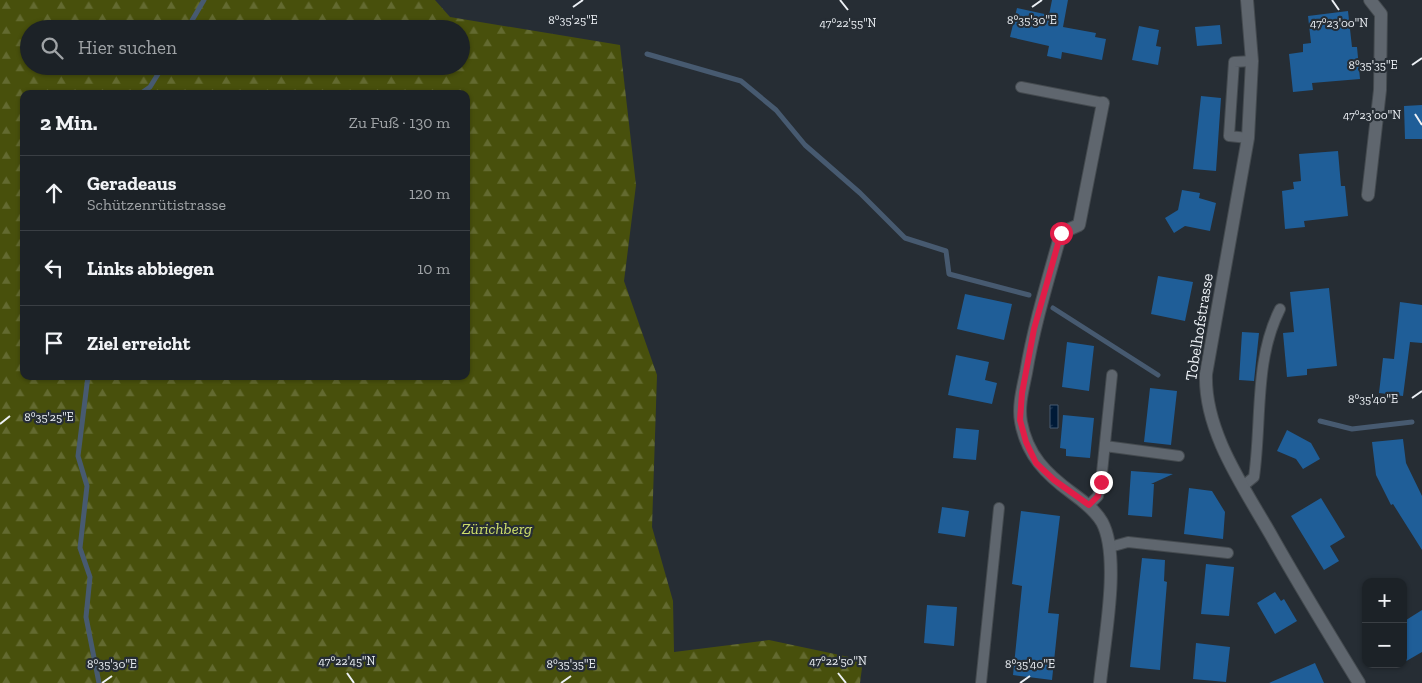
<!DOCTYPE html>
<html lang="de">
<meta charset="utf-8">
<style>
:root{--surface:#1c2227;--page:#252a2f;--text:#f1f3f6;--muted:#a0a4a7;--line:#3a3f44}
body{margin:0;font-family:"Zilla Slab",serif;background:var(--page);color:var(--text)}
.controls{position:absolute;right:15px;bottom:15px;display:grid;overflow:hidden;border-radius:10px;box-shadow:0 1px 4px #0004}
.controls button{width:45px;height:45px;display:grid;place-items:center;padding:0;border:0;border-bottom:1px solid var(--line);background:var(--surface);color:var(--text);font:25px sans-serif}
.stop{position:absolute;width:15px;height:15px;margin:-11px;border:4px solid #e11d48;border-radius:50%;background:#fff}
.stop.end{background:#e11d48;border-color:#fff;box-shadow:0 1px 5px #0008}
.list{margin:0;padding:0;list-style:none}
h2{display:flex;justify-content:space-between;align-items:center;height:65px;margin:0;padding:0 20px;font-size:21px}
h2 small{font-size:16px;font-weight:400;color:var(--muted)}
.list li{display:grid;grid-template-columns:32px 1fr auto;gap:15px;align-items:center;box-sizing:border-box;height:75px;padding:0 20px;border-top:1px solid var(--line)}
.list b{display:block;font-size:19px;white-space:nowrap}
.list p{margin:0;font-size:16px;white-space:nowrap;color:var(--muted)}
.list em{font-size:16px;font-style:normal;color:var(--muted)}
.icon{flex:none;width:28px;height:28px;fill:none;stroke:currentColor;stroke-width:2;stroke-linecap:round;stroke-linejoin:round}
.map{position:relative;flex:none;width:1422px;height:683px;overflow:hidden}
.search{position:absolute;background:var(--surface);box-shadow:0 1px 4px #0004;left:20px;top:20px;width:450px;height:55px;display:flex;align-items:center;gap:12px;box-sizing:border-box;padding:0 18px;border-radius:28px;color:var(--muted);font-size:19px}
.panel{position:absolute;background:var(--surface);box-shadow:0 1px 4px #0004;left:20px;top:90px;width:450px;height:290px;border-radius:10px}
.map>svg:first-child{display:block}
.forest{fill:url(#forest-firs);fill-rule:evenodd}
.water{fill:url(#water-ripples);stroke:#475a70}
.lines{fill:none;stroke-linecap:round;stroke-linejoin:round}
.stream{stroke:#475a70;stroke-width:5}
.building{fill:#1f5e98}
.lane-casing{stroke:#444a4f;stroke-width:12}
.street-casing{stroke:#444a4f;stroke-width:14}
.secondary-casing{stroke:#444a4f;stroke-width:14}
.lane{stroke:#5f666e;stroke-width:10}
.street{stroke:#5f666e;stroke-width:12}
.secondary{stroke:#5f666e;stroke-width:12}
.route{stroke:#e11d48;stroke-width:6}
.ticks{fill:none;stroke:#ecf0f5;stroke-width:2}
.labels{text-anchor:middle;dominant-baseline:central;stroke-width:4.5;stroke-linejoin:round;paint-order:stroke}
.street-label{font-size:16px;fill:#ecf0f5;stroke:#262d34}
.park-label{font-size:16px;font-style:italic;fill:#cfe06b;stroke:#262d34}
.ticks-label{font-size:12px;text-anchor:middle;fill:#ecf0f5;stroke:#262d34;stroke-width:4.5;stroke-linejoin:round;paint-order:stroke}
</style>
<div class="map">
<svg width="1422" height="683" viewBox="0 0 1422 683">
<defs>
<pattern id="forest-firs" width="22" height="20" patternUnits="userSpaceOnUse" patternTransform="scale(1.25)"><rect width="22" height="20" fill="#48500c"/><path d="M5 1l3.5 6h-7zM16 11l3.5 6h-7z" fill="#636a30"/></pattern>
<pattern id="water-ripples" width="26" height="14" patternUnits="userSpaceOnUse" patternTransform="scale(1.25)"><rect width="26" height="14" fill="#001a37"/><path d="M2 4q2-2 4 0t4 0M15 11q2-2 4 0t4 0" fill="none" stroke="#253c55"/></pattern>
</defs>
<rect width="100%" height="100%" fill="#262d34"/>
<path class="forest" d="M 0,0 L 435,0 L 450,17 L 620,45 L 636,185 L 624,281 L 657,375 L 652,527 L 673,601 L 674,652 L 769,640 L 863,660 L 860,683 L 0,683 ZM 29,29 L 461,29 L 461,66 L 29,66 ZM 24,94 L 466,94 L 466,376 L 24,376 Z"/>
<path class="water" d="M 1050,405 L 1058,405 L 1058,428 L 1050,428 Z"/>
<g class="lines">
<path class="stream" d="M 187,29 L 204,0
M 647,54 L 741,81 L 776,110 L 805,145 L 860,193 L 905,238 L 946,251 L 949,274 L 1029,295
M 140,94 L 150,87 L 163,66
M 1053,308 L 1158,375
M 88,376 L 78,456 L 87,486 L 80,548 L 90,577 L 86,617 L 99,683
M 1320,421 L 1352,429 L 1412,422"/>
</g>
<path class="building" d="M 1052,0 L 1068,0 L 1063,27 L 1096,33 L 1095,37 L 1106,39 L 1102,60 L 1062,52 L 1061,59 L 1047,56 L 1049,46 L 1010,37 L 1017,8 L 1049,15 Z
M 1348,11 L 1352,47 L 1357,47 L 1360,79 L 1312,83 L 1313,90 L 1293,92 L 1289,54 L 1303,52 L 1303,44 L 1311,43 L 1308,16 Z
M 1220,25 L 1222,44 L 1197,46 L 1195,27 Z
M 1139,26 L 1159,30 L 1156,46 L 1161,47 L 1158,65 L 1132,60 Z
M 1201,96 L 1221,98 L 1216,171 L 1193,169 Z
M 1422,105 L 1422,139 L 1405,139 L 1404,106 Z
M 1338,151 L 1341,186 L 1345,186 L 1348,216 L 1304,221 L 1305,227 L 1285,229 L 1282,191 L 1294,189 L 1293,182 L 1301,181 L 1299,154 Z
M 1182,190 L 1200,193 L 1199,198 L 1216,203 L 1210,231 L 1185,226 L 1174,233 L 1165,218 L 1178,210 Z
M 1158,276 L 1193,282 L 1185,321 L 1151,314 Z
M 1329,288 L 1337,366 L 1307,369 L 1307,375 L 1287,377 L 1283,333 L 1294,332 L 1290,292 Z
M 965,294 L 1012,304 L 1004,340 L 957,329 Z
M 1400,302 L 1422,305 L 1422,343 L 1410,342 L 1403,396 L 1379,393 L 1383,358 L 1394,359 Z
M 1242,332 L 1259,333 L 1254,381 L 1239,380 Z
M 1067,342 L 1094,346 L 1089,391 L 1062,387 Z
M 956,355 L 989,362 L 985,380 L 997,383 L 992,404 L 948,395 Z
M 1150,388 L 1177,391 L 1171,445 L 1144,442 Z
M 1063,415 L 1094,418 L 1090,458 L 1066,456 L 1066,449 L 1060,448 Z
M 956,428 L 979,430 L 976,460 L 953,458 Z
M 1287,430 L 1311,443 L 1320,459 L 1303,469 L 1296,459 L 1277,451 Z
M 1403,439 L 1406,463 L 1422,496 L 1422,550 L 1393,504 L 1391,505 L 1376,475 L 1372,442 Z
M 1131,471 L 1173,474 L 1151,484 L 1154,484 L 1152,517 L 1128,515 Z
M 1189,488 L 1212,491 L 1225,512 L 1223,539 L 1184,534 Z
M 1321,498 L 1345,537 L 1330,546 L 1339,561 L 1324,570 L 1291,516 Z
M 942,507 L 969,511 L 965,537 L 938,533 Z
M 1021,511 L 1060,516 L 1048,613 L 1059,614 L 1052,680 L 1013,675 L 1022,586 L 1012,584 Z
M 1142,558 L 1165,560 L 1164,581 L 1167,582 L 1160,670 L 1130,667 Z
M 1206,564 L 1234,567 L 1229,616 L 1201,614 Z
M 1275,592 L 1281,601 L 1284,599 L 1297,621 L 1275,634 L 1257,603 Z
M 927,605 L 957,607 L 954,646 L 924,643 Z
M 1422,610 L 1422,652 L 1403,663 L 1403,622 Z
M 1196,643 L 1230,647 L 1226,682 L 1193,679 Z
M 1315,663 L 1324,683 L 1269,683 Z"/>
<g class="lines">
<defs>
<path id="lane" d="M 1021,87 L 1103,103
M 1248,138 L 1229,136 L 1234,62 L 1252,61
M 1105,446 L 1179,456
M 1243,486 L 1254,477 C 1262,421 1254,360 1280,309
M 1089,505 L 1098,496 L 1101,482 L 1112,375
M 1110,547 L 1128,542 L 1228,553
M 981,683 L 999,508"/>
<path id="street" d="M 1368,195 L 1380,90 L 1381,14 L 1370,0
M 1100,683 C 1104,642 1121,557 1102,522 C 1095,510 1083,501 1072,493 C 1046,474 1027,455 1021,422 C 1018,406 1023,388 1026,373 C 1034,325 1048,280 1061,233 L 1079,225 L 1103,103"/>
<path id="secondary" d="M 1247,0 L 1252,61 L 1248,138 L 1206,374 C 1204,431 1243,486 1271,535 C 1299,585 1329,634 1359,683"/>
</defs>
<use href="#lane" class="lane-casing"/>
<use href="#street" class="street-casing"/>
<use href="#secondary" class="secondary-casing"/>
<use href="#lane" class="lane"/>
<use href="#street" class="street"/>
<use href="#secondary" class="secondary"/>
</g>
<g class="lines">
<path class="route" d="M 1061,233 L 1034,329 L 1022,393 L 1020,420 L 1026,442 L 1036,463 L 1054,480 L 1089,505 L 1098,496 L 1101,482"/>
</g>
<path class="ticks" d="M 840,0 L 848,10M 1332,0 L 1339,10M 573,7 L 583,0M 1032,7 L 1042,0M 1412,65 L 1422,58M 1415,114 L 1422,125M 1412,398 L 1422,391M 0,424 L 10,416M 347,673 L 354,683M 838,673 L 846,683M 102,683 L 112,676M 561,683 L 571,676M 1020,683 L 1030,676"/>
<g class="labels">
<g class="street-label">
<text transform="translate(1199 327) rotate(-81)">Tobelhofstrasse</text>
</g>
<g class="park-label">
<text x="497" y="528">Zürichberg</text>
</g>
</g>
<g class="ticks-label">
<text x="1032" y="24">8°35'30"E</text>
<text x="573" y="24">8°35'25"E</text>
<text x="1339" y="27">47°23'00"N</text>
<text x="848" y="27">47°22'55"N</text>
<text x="1373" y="69">8°35'35"E</text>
<text x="1372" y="119">47°23'00"N</text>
<text x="1373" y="403">8°35'40"E</text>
<text x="49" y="421">8°35'25"E</text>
<text x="347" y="665">47°22'45"N</text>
<text x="838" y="665">47°22'50"N</text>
<text x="112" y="668">8°35'30"E</text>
<text x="571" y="668">8°35'35"E</text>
<text x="1030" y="668">8°35'40"E</text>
</g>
</svg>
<div class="controls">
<button>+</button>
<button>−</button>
</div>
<div class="stop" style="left:1061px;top:233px"></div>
<div class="stop end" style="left:1101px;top:482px"></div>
<div class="search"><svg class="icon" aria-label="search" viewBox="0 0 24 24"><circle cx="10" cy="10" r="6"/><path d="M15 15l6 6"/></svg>Hier suchen</div>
<section class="panel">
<h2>2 Min.<small>Zu Fuß · 130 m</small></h2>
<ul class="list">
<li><svg class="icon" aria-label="ahead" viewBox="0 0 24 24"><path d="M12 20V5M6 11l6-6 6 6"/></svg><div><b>Geradeaus</b><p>Schützenrütistrasse</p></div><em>120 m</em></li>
<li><svg class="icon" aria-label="left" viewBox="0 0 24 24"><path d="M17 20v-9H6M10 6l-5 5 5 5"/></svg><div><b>Links abbiegen</b></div><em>10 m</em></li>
<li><svg class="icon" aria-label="arrive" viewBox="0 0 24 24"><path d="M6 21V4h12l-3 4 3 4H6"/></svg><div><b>Ziel erreicht</b></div></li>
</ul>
</section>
</div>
